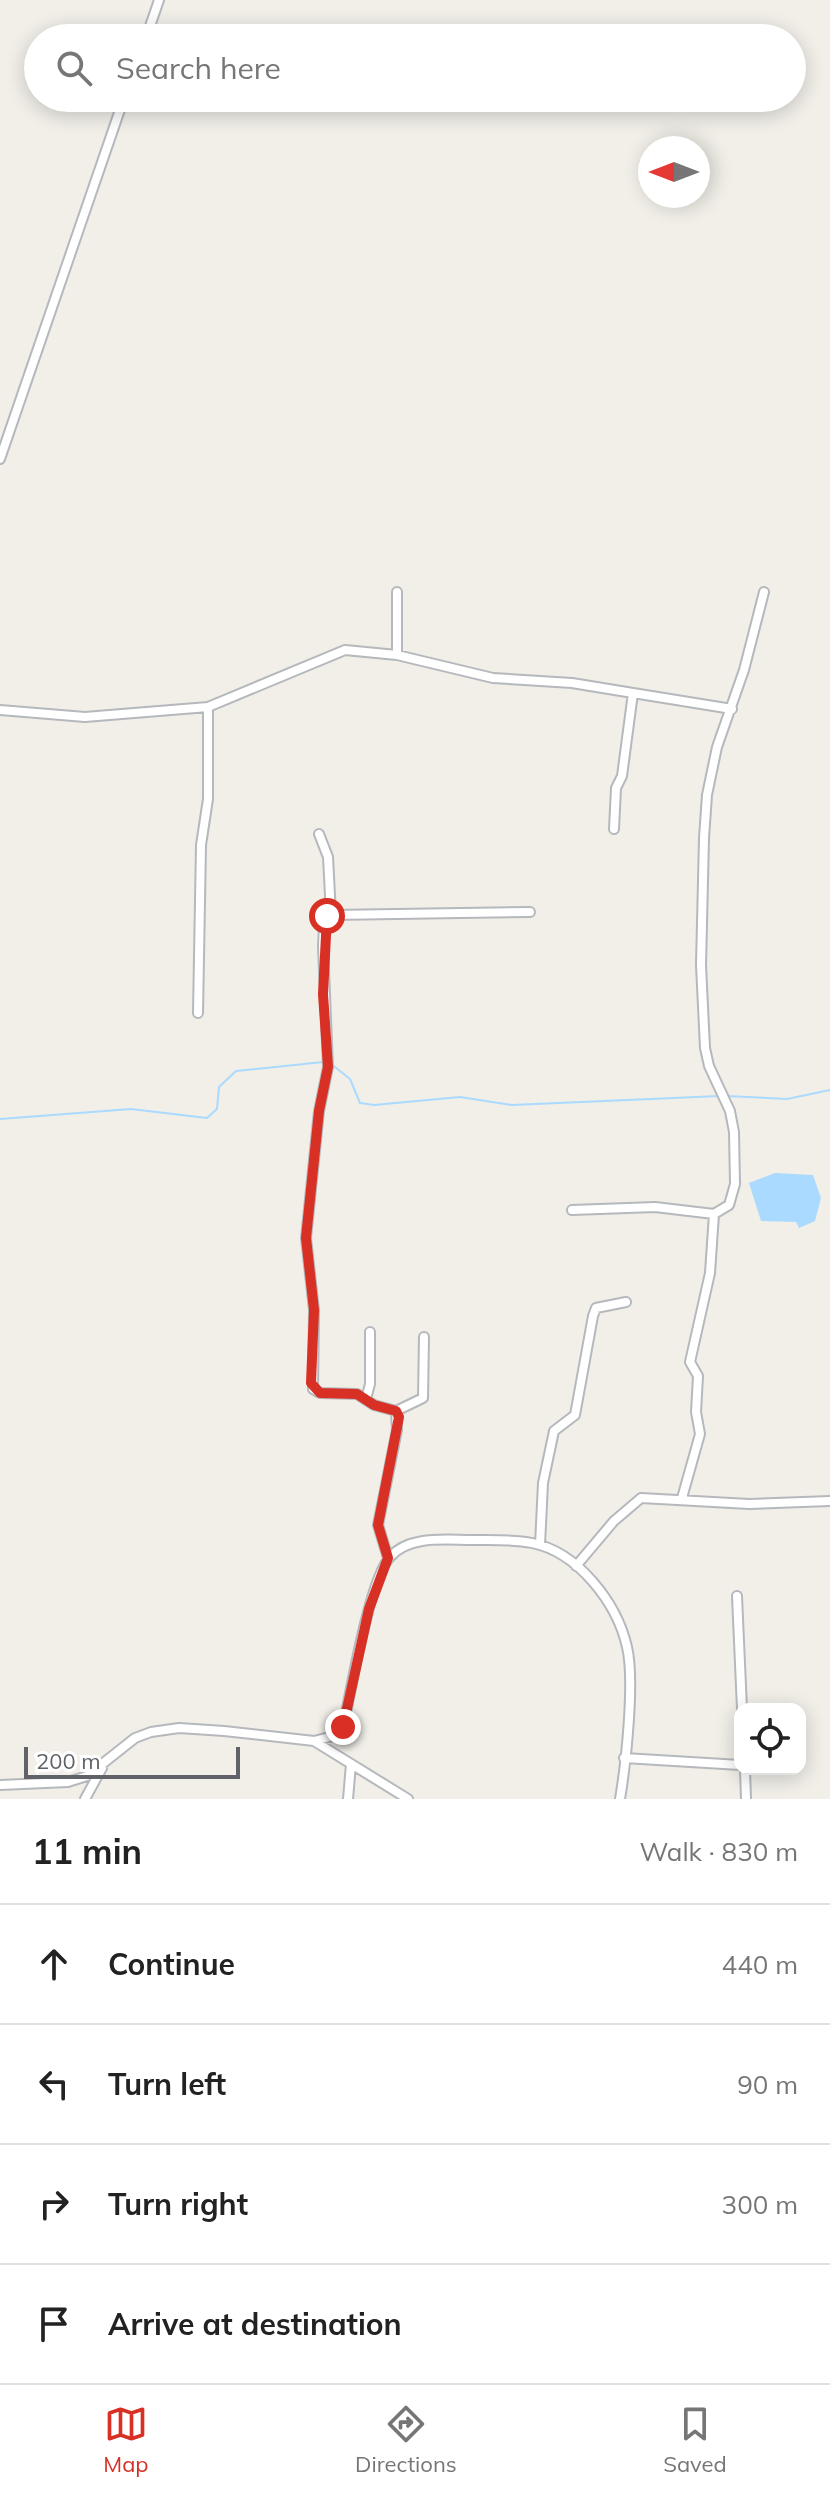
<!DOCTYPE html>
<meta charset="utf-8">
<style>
:root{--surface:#fff;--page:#f2f2f2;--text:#222;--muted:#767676;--line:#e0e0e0;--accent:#d93025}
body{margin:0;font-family:Mulish,sans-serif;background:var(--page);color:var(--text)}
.controls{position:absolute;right:24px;bottom:24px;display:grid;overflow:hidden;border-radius:16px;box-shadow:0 4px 20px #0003}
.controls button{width:72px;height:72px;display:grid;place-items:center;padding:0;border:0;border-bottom:2px solid var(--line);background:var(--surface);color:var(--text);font:40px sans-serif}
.compass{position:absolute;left:638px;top:136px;width:72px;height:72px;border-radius:50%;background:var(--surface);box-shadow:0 4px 20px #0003;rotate:270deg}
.scale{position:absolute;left:24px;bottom:20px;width:216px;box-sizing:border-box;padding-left:8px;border:4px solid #5f6368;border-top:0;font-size:22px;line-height:28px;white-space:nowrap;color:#5f6368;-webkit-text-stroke:6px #fff;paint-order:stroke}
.stop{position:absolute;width:24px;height:24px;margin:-18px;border:6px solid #d93025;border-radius:50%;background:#fff}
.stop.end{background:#d93025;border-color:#fff;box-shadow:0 2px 8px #0008}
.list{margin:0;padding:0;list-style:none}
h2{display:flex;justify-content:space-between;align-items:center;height:104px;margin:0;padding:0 32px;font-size:34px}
h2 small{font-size:26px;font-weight:400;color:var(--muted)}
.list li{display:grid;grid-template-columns:52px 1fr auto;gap:24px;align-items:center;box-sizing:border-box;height:120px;padding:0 32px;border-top:2px solid var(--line)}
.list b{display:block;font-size:30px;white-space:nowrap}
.list em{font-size:26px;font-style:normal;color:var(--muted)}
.icon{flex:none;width:44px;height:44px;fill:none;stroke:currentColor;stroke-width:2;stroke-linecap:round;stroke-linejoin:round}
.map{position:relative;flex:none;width:830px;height:1799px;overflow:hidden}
.search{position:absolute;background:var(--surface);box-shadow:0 4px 20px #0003;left:24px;right:24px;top:24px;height:88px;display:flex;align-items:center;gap:20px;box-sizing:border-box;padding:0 28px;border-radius:44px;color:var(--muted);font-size:30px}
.sheet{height:584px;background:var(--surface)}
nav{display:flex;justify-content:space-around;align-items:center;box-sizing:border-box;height:112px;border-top:2px solid var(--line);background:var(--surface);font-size:22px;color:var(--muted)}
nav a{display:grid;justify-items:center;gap:4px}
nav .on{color:var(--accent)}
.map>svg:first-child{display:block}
.water{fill:#aadaff}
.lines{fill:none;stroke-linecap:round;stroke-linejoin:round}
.stream{stroke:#aadaff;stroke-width:2}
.street-casing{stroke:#b5b8bc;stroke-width:12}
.street{stroke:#fff;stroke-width:8}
.route{stroke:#d93025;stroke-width:10}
</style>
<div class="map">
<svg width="830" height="1799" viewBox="0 0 830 1799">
<rect width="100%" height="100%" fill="#f1efe8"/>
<path class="water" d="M 775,1173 L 813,1175 L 821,1198 L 815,1221 L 799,1228 L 796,1222 L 761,1221 L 749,1183 Z"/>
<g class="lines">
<path class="stream" d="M 330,1063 L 350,1079 L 360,1103 L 374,1105 L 460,1097 L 512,1105 L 720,1096
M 726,1096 L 787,1099 L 830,1090
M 0,1119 L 131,1109 L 207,1118 L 217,1109 L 219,1087 L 236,1071 L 323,1062"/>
<defs>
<path id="street" d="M 146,38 L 159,0
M 0,459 L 124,98
M 397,655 L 397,592
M 0,710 L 85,717 L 208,707 L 345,650 L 397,655 L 493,678 L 572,683 L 633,693
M 614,829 L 616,788 L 622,776 L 633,693 L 732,709
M 319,834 L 328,857 L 331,915
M 198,1013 L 201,845 L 208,799 L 208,707
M 572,1210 L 655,1207 L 714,1214
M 424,1337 L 423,1398 L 396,1411 L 374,1405 L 357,1394 L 320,1393 L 313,1389 L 314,1310 L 306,1238 L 319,1111 L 328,1067 L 323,946 L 324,925 L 331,915 L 530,912
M 366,1399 L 370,1384 L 370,1332
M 682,1498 L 700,1434 L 696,1412 L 698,1376 L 690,1362 L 710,1273 L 714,1214 L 729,1205 L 735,1184 L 734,1132 L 730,1111 L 709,1066 L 705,1048 L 701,965 L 704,838 L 707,795 L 717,747 L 744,670 L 764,592
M 540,1545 L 543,1483 L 554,1431 L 575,1415 L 593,1316 L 596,1308 L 626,1302
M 388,1558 L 378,1525 L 397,1430 L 396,1411
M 576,1566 L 614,1521 L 641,1498 L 749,1504 L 830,1501
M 737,1596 L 742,1709
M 314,1741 L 408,1799
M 624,1758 L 740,1765
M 745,1769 L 746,1799
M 0,1785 L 68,1782 L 87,1776 L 135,1738 L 151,1732 L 179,1728 L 224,1731 L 314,1741 L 337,1735 L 343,1727 C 351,1692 369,1580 390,1557 C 409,1535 446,1540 471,1540 C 491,1540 513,1539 532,1543 C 578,1552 617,1603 627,1647 C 635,1681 626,1763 620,1799
M 85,1799 L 102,1768
M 348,1799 L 351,1764"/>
</defs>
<use href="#street" class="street-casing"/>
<use href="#street" class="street"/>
</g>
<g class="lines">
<path class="route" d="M 327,916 L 323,994 L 328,1067 L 319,1111 L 306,1238 L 314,1310 L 311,1383 L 320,1393 L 357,1394 L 374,1405 L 396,1411 L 399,1417 L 378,1525 L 388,1558 L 369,1609 L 343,1727"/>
</g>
</svg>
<div class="controls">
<button><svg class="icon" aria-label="locate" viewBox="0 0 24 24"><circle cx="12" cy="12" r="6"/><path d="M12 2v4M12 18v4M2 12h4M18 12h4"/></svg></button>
</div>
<svg class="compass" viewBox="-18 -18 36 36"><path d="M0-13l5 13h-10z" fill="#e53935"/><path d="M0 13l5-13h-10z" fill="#767676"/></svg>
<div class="scale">200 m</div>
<div class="stop" style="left:327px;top:916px"></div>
<div class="stop end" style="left:343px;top:1727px"></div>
<div class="search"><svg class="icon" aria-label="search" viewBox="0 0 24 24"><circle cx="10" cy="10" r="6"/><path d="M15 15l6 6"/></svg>Search here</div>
</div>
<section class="sheet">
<h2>11 min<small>Walk · 830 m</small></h2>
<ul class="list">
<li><svg class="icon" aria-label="ahead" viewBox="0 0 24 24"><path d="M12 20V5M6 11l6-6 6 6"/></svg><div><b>Continue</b></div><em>440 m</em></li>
<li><svg class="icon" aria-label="left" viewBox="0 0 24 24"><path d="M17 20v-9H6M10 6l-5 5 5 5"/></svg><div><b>Turn left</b></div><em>90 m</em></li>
<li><svg class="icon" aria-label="right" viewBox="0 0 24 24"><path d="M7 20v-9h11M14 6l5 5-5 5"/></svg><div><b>Turn right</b></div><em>300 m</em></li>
<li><svg class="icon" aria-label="arrive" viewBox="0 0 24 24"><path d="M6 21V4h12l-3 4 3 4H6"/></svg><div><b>Arrive at destination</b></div></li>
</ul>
</section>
<nav>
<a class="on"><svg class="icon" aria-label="map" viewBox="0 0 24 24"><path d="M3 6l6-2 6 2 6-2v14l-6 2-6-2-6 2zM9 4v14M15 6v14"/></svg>Map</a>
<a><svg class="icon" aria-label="directions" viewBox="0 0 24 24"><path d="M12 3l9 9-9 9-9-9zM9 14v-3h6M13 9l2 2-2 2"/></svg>Directions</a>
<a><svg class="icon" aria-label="saved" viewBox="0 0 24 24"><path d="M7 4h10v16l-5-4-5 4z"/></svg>Saved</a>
</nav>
